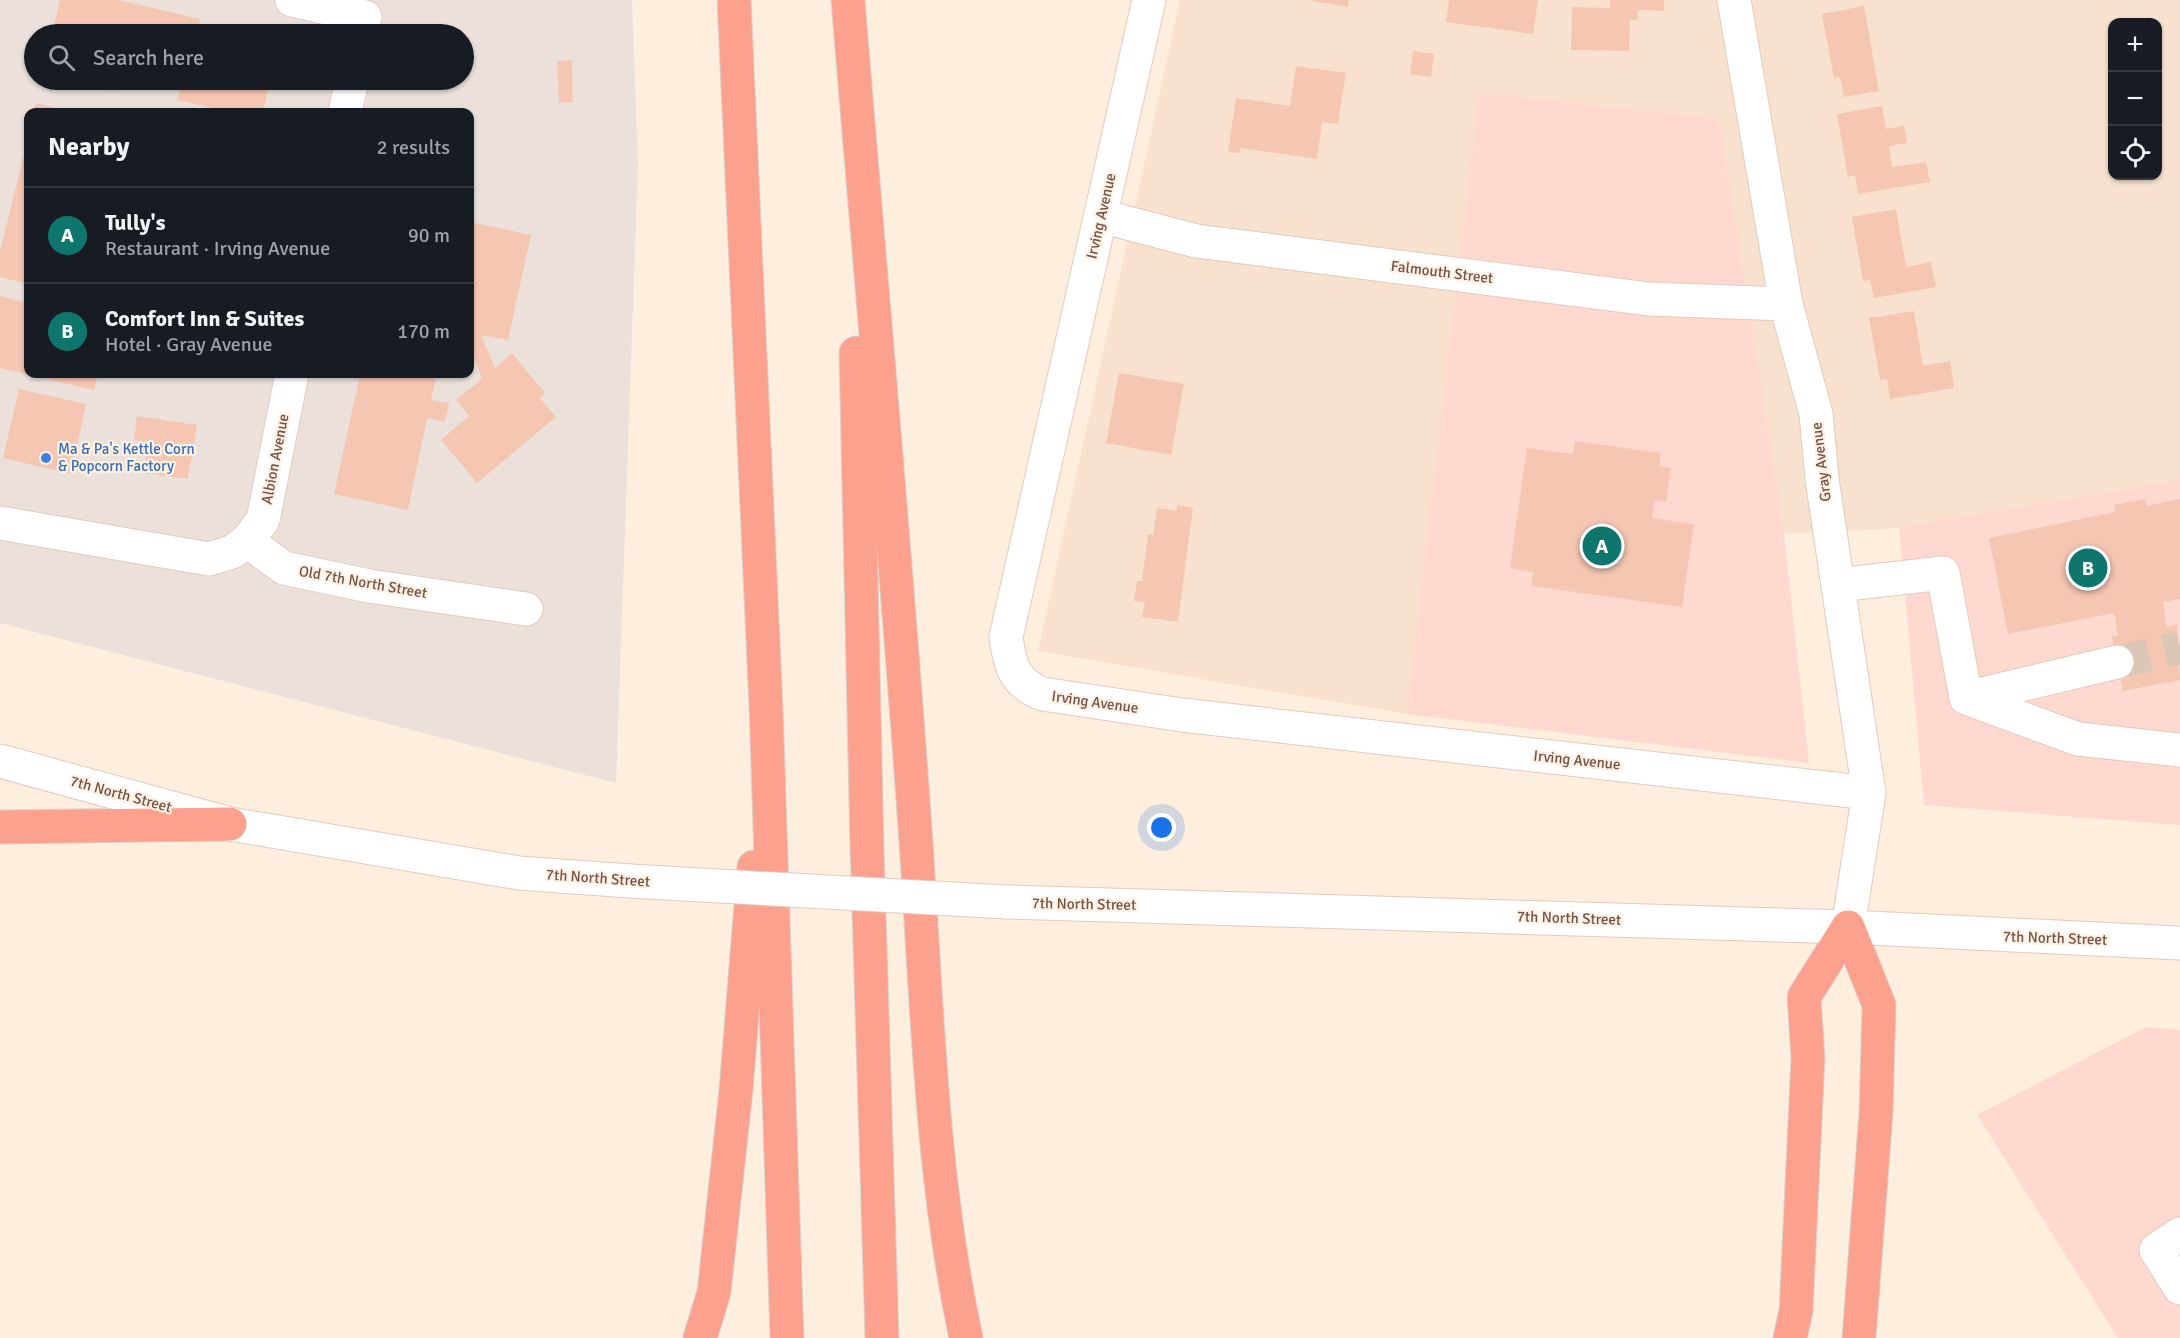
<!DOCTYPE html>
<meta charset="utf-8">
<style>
:root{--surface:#171b24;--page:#20242c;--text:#f1f3f6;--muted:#9ea1a6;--line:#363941;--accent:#0f766e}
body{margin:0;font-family:Signika,sans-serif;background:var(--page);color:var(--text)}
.controls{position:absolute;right:18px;top:18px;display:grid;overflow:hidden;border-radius:12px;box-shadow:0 2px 4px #0004}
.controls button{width:54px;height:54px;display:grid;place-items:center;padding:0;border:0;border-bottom:2px solid var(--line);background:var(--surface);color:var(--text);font:30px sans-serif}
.you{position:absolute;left:1162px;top:828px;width:21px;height:21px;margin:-15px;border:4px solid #fff;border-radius:50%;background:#1a73e8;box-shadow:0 0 0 9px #1a73e833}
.badge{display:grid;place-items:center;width:39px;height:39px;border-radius:50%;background:var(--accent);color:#fff;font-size:20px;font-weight:700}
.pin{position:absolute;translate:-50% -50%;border:3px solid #fff;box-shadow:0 2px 6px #0006}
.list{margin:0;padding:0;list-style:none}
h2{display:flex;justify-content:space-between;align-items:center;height:78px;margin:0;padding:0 24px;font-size:26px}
h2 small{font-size:20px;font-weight:400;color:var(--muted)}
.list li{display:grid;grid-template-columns:39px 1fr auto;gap:18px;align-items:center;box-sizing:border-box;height:96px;padding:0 24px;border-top:2px solid var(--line)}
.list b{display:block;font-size:22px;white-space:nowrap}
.list p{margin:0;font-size:20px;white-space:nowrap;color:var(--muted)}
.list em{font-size:20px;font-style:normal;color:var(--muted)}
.icon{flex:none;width:33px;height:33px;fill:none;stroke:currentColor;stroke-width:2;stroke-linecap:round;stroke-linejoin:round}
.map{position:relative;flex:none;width:2180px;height:1338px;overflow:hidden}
.search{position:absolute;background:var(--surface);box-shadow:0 2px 4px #0004;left:24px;top:24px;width:450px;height:66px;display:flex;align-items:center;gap:15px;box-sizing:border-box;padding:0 21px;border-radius:33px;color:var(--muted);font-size:22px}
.panel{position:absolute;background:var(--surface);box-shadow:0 2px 4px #0004;left:24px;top:108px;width:450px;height:270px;border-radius:12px}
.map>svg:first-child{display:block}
.residential{fill:#f8e1ce;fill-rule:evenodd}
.commercial{fill:#ffd9cf}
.industrial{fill:#ebe0da;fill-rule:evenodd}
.building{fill:#f5c7b3}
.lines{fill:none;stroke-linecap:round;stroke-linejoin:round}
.minor-tunnel{stroke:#dcc7b7;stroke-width:33;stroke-dasharray:33 16;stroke-linecap:butt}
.minor-casing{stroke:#e4cabc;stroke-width:35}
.highway-casing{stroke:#dbd2ce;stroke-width:35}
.minor{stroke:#fff;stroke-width:33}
.highway{stroke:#fda18f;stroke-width:33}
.minor-bridge-casing{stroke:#e4cabc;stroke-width:35;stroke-linecap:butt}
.minor-bridge{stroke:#fff;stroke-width:33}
.shop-dot{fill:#3f7fe0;stroke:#fff2e4;stroke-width:2}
.labels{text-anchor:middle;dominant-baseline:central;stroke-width:4.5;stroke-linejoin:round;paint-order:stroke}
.street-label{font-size:15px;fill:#745144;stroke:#fff2e4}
.shop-label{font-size:15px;fill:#366cbe;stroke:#fff2e4;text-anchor:start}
</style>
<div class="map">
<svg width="2180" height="1338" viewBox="0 0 2180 1338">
<rect width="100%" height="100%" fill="#feeedd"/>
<path class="residential" d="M 1180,0 L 2180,0 L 2180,480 L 1899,528 L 1784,534 L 1719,119 L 1479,93 L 1407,714 L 1038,651 ZM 2112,22 L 2158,22 L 2158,176 L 2112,176 Z"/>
<path class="commercial" d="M 1479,93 L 1719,119 L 1784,534 L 1809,763 L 1407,714 Z
M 2180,480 L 2180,825 L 1924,805 L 1899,528 Z
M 2146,1027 L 2180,1030 L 2180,1338 L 2118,1338 L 1977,1115 Z"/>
<path class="industrial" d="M 0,0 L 632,0 L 638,164 L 616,783 L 0,623 ZM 34,34 L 464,34 L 464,80 L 34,80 ZM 28,112 L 470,112 L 470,374 L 28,374 Z"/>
<path class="building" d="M 60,0 L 119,0 L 200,19 L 197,32 L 202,34 L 52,34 Z
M 1307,0 L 1349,0 L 1348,7 Z
M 1449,0 L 1538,0 L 1533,34 L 1446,22 Z
M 1610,0 L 1664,0 L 1664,11 L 1638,10 L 1637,20 L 1630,20 L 1629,51 L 1571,50 L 1572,7 L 1610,8 Z
M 1864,6 L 1879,91 L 1844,97 L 1840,77 L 1834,78 L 1822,14 Z
M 1413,51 L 1434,54 L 1431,77 L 1410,74 Z
M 572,60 L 573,102 L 559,103 L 557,61 Z
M 1296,66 L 1346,73 L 1338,124 L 1322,122 L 1317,159 L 1240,148 L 1239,153 L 1228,152 L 1236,98 L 1290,106 Z
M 68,80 L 143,80 L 141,90 L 115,84 L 114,91 Z
M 168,80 L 270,80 L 263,112 L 231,112 L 177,100 L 181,84 Z
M 36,103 L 73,112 L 34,112 Z
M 1882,106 L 1886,129 L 1904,126 L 1907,143 L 1889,146 L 1892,167 L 1926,162 L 1930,182 L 1858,194 L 1855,175 L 1848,177 L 1837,114 Z
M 28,137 L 28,284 L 0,277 L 0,252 Z
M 1896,209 L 1906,267 L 1931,262 L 1936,287 L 1874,298 L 1870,280 L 1863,281 L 1852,217 Z
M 470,222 L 531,235 L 508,340 L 481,335 L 495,368 L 512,353 L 545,393 L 540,398 L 556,417 L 477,483 L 441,440 L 469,416 L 456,400 L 482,379 L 470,345 Z
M 0,296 L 28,303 L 28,374 L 98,374 L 94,390 L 0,368 Z
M 1914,311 L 1923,366 L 1950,361 L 1954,388 L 1890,399 L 1887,379 L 1880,380 L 1869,318 Z
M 1119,373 L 1184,384 L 1171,455 L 1106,443 Z
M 360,374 L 437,374 L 431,400 L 449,403 L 445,422 L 427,418 L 408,510 L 334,494 Z
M 19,389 L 86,404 L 71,474 L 3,458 Z
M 137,416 L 197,425 L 188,479 L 144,473 L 148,442 L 134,440 Z
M 1575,441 L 1661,453 L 1659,466 L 1671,468 L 1666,502 L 1655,500 L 1652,518 L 1694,524 L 1682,607 L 1531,586 L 1533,572 L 1510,568 L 1527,448 L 1573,454 Z
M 2145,499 L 2147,506 L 2180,499 L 2180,599 L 2163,602 L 2167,627 L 2177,624 L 2180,680 L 2123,691 L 2112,637 L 2118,635 L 2114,613 L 2008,634 L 1989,538 L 2115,512 L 2114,505 Z
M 1178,505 L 1193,508 L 1178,622 L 1142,617 L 1145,602 L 1134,601 L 1137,581 L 1142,581 L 1148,534 L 1153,535 L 1157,508 L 1176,511 Z"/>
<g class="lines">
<path class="minor-tunnel" d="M 2117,662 L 2180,648"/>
<defs>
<path id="minor" d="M 292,0 L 365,17
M 1149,0 L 1006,637 C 1010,666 1014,683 1043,694 L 1182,715 L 1869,793
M 1734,0 L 1786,304 L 1816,414 L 1822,479 L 1869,793 L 1848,927
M 345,112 L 352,80
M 1101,216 L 1196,241 L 1649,299 L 1786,304
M 0,523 L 209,559 L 232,552 L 247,541 L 263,520 L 292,374
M 247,541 L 284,568 L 369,586 L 526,609
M 1838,585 L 1943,573 L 1966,698 L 2078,739 L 2180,750
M 1966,698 L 2117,662
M 0,761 L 230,824 L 519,873 L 630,881
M 1007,902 L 1848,927 L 2180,943
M 2180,1234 L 2156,1250 L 2180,1288"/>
<path id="highway" d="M 734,0 L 766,707 L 787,1338
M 848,0 C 870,271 895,543 914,814 C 927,989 929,1166 966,1338
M 856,353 L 867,848 L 882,1338
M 0,827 L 230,824
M 1848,927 L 1879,1005 L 1876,1112 L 1859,1338
M 700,1338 L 714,1292 L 736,1090 L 754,867
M 1790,1338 L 1796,1311 L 1808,1058 L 1804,997 L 1848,927"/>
</defs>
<use href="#minor" class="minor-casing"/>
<use href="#highway" class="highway-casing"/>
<use href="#minor" class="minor"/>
<use href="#highway" class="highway"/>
<defs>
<path id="minor-bridge" d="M 630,881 L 1007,902"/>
</defs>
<use href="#minor-bridge" class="minor-bridge-casing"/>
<use href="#minor-bridge" class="minor-bridge"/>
</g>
<circle class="shop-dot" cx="46" cy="458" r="6"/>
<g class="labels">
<g class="street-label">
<text transform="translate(1101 216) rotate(-77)">Irving Avenue</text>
<text transform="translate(1442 272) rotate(7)">Falmouth Street</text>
<text transform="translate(275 459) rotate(-79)">Albion Avenue</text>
<text transform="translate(1821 462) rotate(-97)">Gray Avenue</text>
<text transform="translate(363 582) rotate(10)">Old 7th North Street</text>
<text transform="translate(1095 702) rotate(8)">Irving Avenue</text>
<text transform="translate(1577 760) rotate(6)">Irving Avenue</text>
<text transform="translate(121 794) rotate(15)">7th North Street</text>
<text transform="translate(598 878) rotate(4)">7th North Street</text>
<text transform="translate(1084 904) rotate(1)">7th North Street</text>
<text transform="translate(1569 918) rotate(2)">7th North Street</text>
<text transform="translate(2055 938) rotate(2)">7th North Street</text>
</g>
<g class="shop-label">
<text x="58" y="449">Ma &amp; Pa's Kettle Corn<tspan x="58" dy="17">&amp; Popcorn Factory</tspan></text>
</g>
</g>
</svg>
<div class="controls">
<button>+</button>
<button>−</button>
<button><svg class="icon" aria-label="locate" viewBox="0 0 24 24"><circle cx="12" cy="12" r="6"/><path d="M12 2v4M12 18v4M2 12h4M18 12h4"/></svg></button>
</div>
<div class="you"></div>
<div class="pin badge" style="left:1602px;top:546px">A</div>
<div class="pin badge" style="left:2088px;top:568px">B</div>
<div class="search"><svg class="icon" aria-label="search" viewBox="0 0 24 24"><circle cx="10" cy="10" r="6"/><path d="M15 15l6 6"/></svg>Search here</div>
<section class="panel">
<h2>Nearby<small>2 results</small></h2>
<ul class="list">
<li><span class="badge">A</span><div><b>Tully's</b><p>Restaurant · Irving Avenue</p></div><em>90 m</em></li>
<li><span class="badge">B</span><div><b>Comfort Inn &amp; Suites</b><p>Hotel · Gray Avenue</p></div><em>170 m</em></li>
</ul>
</section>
</div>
